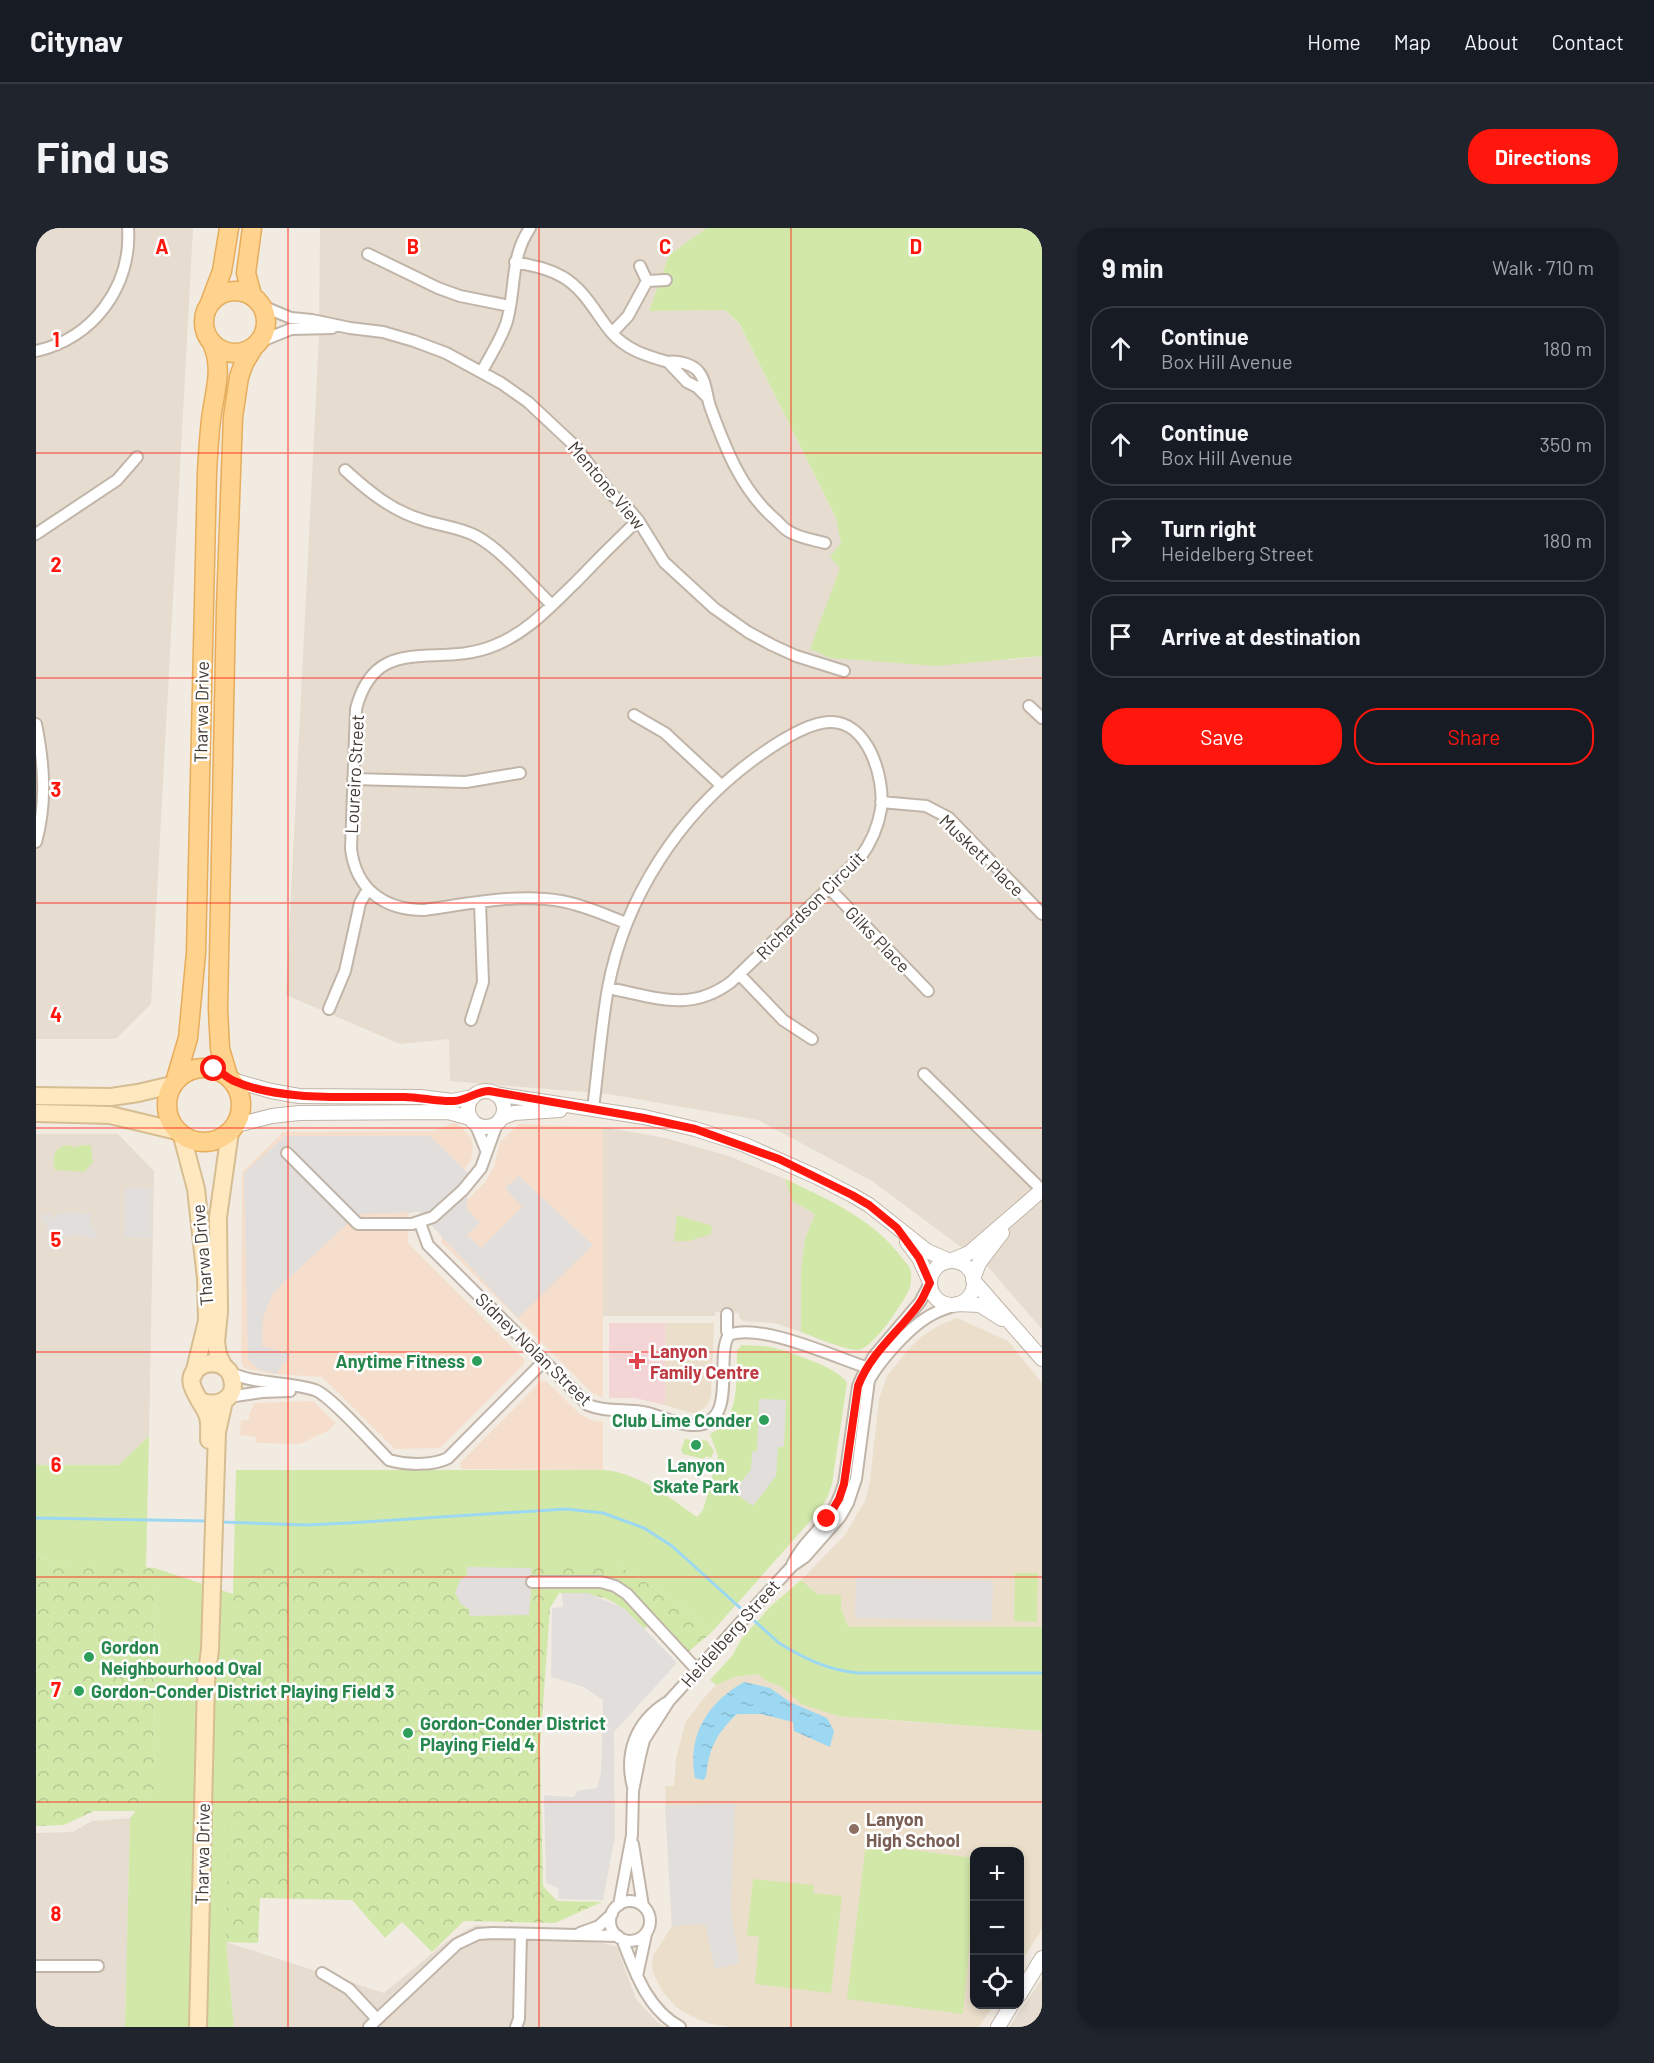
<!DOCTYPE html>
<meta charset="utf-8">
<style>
:root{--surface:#171b24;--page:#20242c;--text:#f1f3f6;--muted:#9ea1a6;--line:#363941;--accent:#ff160c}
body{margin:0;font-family:Barlow,sans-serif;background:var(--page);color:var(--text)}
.controls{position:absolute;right:18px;bottom:18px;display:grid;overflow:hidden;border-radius:12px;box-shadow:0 3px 9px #0003}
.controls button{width:54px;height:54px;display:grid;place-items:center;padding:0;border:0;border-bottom:2px solid var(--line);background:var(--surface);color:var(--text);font:30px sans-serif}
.stop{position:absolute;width:18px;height:18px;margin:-14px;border:4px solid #ff160c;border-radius:50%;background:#fff}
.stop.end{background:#ff160c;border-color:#fff;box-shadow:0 2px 6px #0008}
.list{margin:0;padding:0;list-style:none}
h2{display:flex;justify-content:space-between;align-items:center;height:78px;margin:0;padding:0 24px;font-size:26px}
h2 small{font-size:20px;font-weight:400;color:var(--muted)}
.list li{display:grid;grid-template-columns:39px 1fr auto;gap:18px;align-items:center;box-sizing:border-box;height:84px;margin:0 12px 12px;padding:0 12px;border:2px solid var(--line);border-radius:24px}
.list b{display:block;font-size:22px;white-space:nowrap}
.list p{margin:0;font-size:20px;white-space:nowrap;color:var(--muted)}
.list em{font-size:20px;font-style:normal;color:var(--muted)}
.actions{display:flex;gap:12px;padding:18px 24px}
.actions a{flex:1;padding:14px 0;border:2px solid var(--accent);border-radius:24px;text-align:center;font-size:21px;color:var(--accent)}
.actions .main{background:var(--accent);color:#fff}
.icon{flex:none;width:33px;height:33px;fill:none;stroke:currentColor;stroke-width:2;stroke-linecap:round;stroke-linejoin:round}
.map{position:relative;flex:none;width:1006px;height:1799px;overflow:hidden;border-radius:24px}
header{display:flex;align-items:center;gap:36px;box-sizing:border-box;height:84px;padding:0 30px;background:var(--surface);border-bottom:2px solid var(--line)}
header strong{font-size:28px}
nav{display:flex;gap:33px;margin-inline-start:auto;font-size:21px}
.intro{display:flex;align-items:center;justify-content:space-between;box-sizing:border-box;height:144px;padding:0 36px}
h1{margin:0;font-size:42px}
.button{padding:15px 27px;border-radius:24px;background:var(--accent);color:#fff;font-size:21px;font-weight:700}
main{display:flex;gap:36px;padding:0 36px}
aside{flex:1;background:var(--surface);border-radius:24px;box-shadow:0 3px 9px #0003}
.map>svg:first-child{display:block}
.residential{fill:#e6dcd0}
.commercial{fill:#f5dfcc}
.education{fill:#ebdfcb}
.medical{fill:#f3d5d5}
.grass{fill:#d2e8a9}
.park{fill:url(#park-crowns)}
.parking{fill:#e2dedb}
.water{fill:url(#water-ripples)}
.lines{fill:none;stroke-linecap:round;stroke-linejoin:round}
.stream{stroke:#9cd8f1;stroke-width:3}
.minor-casing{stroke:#c0b5a8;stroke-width:14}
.tertiary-casing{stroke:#c0b5a8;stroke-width:16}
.secondary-casing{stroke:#d6bd92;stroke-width:20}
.primary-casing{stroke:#e6ad5c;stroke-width:21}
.minor{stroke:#fff;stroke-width:10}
.tertiary{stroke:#fff;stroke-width:14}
.secondary{stroke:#ffe8bf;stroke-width:16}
.primary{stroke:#ffd28e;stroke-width:18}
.route{stroke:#ff160c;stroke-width:8}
.grid{fill:none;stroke:#ff160c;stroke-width:1.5;stroke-opacity:0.55}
.leisure-dot{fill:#2e9e5b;stroke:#fff;stroke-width:2}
.health-dot{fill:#e0444e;stroke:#fff;stroke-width:2}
.education-dot{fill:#8d6e63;stroke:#fff;stroke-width:2}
.labels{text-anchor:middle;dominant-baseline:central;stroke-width:5;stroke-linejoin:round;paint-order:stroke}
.street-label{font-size:18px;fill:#433b33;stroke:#fff}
.health-label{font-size:18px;font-weight:bold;fill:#be3a42;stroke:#fff;text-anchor:start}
.leisure-label{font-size:18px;font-weight:bold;fill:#27864d;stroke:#fff;text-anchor:start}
.education-label{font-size:18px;font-weight:bold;fill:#785e54;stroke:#fff;text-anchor:start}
.grid-label{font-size:20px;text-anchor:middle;font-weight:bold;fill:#ff160c;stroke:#fff;stroke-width:5;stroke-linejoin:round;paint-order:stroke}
</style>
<header>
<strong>Citynav</strong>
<nav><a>Home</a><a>Map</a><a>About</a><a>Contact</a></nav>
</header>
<div class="intro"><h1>Find us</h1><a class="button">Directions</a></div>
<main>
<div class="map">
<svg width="1006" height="1799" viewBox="0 0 1006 1799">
<defs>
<pattern id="park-crowns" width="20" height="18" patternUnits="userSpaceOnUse" patternTransform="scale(1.5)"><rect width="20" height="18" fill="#d2e8a9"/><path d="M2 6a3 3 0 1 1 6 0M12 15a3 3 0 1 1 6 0" fill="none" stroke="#b6c892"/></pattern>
<pattern id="water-ripples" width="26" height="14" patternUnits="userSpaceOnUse" patternTransform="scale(1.5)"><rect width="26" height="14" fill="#9cd8f1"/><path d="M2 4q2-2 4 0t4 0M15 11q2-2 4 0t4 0" fill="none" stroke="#88bacf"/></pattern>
</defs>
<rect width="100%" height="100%" fill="#f2ebe2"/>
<path class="residential" d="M 0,0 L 157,0 L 115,776 L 82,809 L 78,811 L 0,811 Z
M 284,0 L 671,0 L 633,27 L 613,83 L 689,82 L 703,96 L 800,290 L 805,315 L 973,432 L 1006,428 L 1006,1101 L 952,1039 L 836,953 L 722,892 L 572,866 L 414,853 L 413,811 L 364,816 L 250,767 L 283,109 Z
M 567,899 L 629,910 L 692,928 L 749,951 L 756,973 L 779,986 L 769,1011 L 765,1043 L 765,1104 L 739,1095 L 706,1093 L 702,1085 L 679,1084 L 679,1088 L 567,1088 Z
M 0,906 L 82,906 L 118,943 L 113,1208 L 83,1237 L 0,1237 Z
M 94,1590 L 89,1799 L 0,1799 L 0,1605 L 37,1604 L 56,1593 Z
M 440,1697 L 571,1716 L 581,1719 L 600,1771 L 621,1794 L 630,1799 L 198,1799 L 190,1714 L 348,1765 L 410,1714 Z
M 1006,1751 L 1006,1799 L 973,1799 Z"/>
<path class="commercial" d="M 420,894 L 435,909 L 437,919 L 435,932 L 428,942 L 383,982 L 372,986 L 372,1015 L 488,1131 L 488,1136 L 404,1220 L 359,1221 L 286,1149 L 237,1146 L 208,1140 L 205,1133 L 206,944 L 247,904 L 397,903 Z
M 483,896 L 567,899 L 567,1170 L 556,1165 L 406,1015 L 405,999 L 449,954 L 458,938 L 464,914 Z
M 505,1153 L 510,1153 L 544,1186 L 555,1192 L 567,1194 L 567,1242 L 425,1241 L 425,1234 Z
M 277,1173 L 300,1195 L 292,1203 L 264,1216 L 221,1215 L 219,1209 L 204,1207 L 205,1192 L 213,1192 L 213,1186 L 219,1175 Z"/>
<path class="education" d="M 921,1090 L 972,1113 L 1006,1155 L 1006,1399 L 812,1399 L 805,1380 L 781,1366 L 765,1352 L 809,1307 L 829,1273 L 834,1253 L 843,1171 L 851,1148 L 871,1123 L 885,1109 L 902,1098 Z
M 629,1095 L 678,1095 L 675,1168 L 671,1178 L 661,1185 L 656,1185 L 629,1177 Z
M 722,1446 L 732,1454 L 744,1458 L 765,1476 L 838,1491 L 1006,1503 L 1006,1701 L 984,1736 L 984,1624 L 939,1624 L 939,1776 L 958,1777 L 943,1799 L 694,1799 L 675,1796 L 657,1789 L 640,1779 L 626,1763 L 617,1745 L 616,1737 L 617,1728 L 636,1698 L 629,1558 L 638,1558 L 640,1531 L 649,1495 L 667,1471 L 680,1457 L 699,1449 Z"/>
<path class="medical" d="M 573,1095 L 629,1095 L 629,1177 L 599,1170 L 573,1170 Z"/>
<path class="grass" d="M 671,0 L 1006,0 L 1006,428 L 901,438 L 794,430 L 774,421 L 804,340 L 794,329 L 805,315 L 800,290 L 703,95 L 689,82 L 613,83 L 633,27 Z
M 33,917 L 38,920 L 46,917 L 55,917 L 57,934 L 48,944 L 19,942 C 16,930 17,918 33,917 Z
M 749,951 C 791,971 838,991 866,1030 C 868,1033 873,1037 874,1041 C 876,1045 875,1055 874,1059 C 869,1073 837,1121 822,1122 C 808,1122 779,1109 765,1104 L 765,1043 L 769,1011 L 779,986 L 756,973 Z
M 641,987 L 676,998 L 675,1006 L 653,1013 L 638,1013 Z
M 706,1117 C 717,1118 728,1117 739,1120 C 754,1124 805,1141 811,1155 L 796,1256 L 791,1270 L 783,1283 L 675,1405 L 644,1376 L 582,1337 L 227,1337 L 190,1714 L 198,1799 L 89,1799 L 94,1590 L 118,1561 L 119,1340 L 197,1366 L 200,1242 L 569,1242 C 604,1246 633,1269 661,1289 L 667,1282 L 682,1228 L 674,1206 C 705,1191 700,1151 701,1122 Z
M 113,1208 L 110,1340 L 0,1331 L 0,1237 L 83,1237 Z
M 659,1210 L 671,1213 L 678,1223 L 675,1230 L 670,1228 L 668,1231 L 647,1226 L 645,1222 L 649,1211 L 654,1212 Z
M 979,1345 L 1002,1345 L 1001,1394 L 978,1393 Z
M 765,1352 L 781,1366 L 805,1367 L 805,1380 L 812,1399 L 1006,1399 L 1006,1503 L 802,1488 L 765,1476 L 744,1458 L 732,1454 L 722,1446 L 699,1449 L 680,1457 L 674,1452 L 696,1428 L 706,1410 L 736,1377 Z
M 830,1616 L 938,1630 L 938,1667 L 927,1786 L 811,1771 Z
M 717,1651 L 778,1657 L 777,1665 L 806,1668 L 795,1765 L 719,1756 L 723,1709 L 711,1707 Z"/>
<path class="park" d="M 0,1331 L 119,1340 L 118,1561 L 100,1583 L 58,1583 L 28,1597 L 0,1598 Z
M 227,1337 L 582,1337 L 644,1376 L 675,1405 L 652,1424 L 621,1390 L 608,1401 C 577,1368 568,1366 523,1365 L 514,1380 L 504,1519 L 507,1658 L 521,1673 L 566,1674 L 519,1695 L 428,1693 L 396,1724 L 366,1694 L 349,1710 L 316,1672 L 224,1670 L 222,1715 L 190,1714 L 197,1366 Z"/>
<path class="parking" d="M 249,908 L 394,908 L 433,946 L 431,981 L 444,995 L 431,1007 L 445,1020 L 486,979 L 469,960 L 483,948 L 557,1017 L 482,1090 L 383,984 L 322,986 L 238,1064 L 227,1089 L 226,1118 L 255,1126 L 240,1146 L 222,1141 L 212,1131 L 208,945 Z
M 89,960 L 115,960 L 115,1010 L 89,1009 Z
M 22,984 L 25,986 L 31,984 L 34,986 L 36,984 L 51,986 L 53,984 L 56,986 L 53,993 L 57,998 L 62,1011 L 51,1010 L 51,1006 L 47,1009 L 42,1007 L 34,1009 L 33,1007 L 25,1009 L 24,1007 L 17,1009 L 4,988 L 14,985 L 17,993 Z
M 723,1171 L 750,1172 L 748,1219 L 742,1219 L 740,1248 L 717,1278 L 698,1264 L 715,1241 L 716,1224 L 721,1223 Z
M 431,1339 L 495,1340 L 496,1354 L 493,1387 L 434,1388 L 433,1381 L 425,1376 L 419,1365 L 424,1352 L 431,1347 Z
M 820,1350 L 957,1353 L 956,1393 L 819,1390 Z
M 526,1365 L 552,1365 L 589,1381 L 641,1435 L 578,1504 L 579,1608 L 567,1672 L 523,1671 L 522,1660 L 510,1655 L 508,1567 L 538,1569 L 541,1563 L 561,1560 L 565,1545 L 567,1472 L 548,1459 L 515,1449 L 516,1380 L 527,1379 Z
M 699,1576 L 695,1680 L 703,1735 L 679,1741 L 669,1696 L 636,1698 L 629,1578 Z"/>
<path class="water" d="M 708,1454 L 734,1460 L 754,1474 L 791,1490 L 798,1503 L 794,1519 L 758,1503 L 757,1494 L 725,1486 L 701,1486 C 680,1506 673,1520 670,1549 L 667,1552 L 659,1550 C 651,1508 671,1475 708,1454 Z"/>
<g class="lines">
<path class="stream" d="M 0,1290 L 172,1293
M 185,1294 L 271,1297 L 312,1295 L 530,1281 L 567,1285 L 608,1300 L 636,1318 L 743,1415 C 769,1431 792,1442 822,1445 L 1006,1445"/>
<defs>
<path id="minor" d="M 332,26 L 402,60 L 424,68 L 474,78
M 479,34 C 496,38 512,40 527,49 C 549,62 560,86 575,104 C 590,122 611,128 632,134 C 640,132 656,136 662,143 C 671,153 670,169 675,181 C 690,222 706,263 740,292 C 744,296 749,302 754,304 C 764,310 778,312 789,315
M 604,38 L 611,53 L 630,52
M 226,78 L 255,90 L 276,92 L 314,100 L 347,104 L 378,113 L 410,125 L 465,155 L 492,174 L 540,219 L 574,265 L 590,278 L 602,292 L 628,334 L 678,380 L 712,404 L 736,417 L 760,428 L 808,443
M 576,105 L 592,88 L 611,53
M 223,114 L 255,101 L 296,100
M 0,123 C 57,111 96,58 92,0
M 632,134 L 651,154 L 661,159 L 670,168
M 446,143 C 454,128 466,110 471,93 C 480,61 474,29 494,0
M 309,242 C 332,263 356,283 387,292 C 405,298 423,299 440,308 C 466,322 494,356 516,377
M 0,306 L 81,252 L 101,229
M 993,478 L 1006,490
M 598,487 L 629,505 L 685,557
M 0,496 C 8,536 11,574 0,614
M 317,551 L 430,554 L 484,545
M 845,574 L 890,578 L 913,590 L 1006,686
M 793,660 L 892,763
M 590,695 C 569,687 548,677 525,673 C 481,665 432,676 388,682 C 348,682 320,661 315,621 L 320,481 C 340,403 401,441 457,418 C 491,405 514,379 540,354 C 560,333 581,312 602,292
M 703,746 L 747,792 L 776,811
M 293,781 L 309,743 L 324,675 L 332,661
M 435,792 L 447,754 L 444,675
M 888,846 L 1006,962
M 557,881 C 562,841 565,800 572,760 C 589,669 643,587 717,532 C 736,518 769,495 793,494 C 832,492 849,550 845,581 C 842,600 835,615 824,630 L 695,754 C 654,785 619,769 572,760
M 439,895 L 450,922
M 251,925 L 322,996 L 376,996 L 397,989 L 427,962 L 445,940 L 462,893
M 384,995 L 392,1017 L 552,1177 C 571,1185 592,1180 612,1185 C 626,1189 643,1197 657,1197 C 704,1198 678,1128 693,1107 L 691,1103 L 691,1086
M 693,1107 C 726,1094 802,1131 836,1141
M 193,1144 C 219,1157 251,1153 279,1162 C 295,1168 338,1217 353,1232 C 369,1237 397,1238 412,1230 L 508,1133
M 192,1169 L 226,1164 L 254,1163
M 756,1337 C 764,1319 779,1307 791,1291 C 799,1280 804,1269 808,1256 L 822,1158 L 826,1149 L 838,1128 L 884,1074 L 894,1055
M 496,1354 L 565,1354 L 579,1358 L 591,1366 L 661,1442
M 597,1559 C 588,1525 600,1494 630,1475
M 597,1616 L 607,1678
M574 1693a20 20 0 1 1 40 0a20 20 0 1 1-40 0Z
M 583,1677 L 596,1607 L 597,1563 L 604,1528 L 608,1512 L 633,1473 L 756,1338 L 769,1329 L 804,1289 L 812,1275 L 820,1251 L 833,1152 C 845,1131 875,1097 897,1086 C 904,1082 912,1080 919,1077
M 544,1705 L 563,1698 L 576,1686
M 586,1711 C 599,1744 611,1781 644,1799
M 0,1738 L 62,1738
M 286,1745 L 313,1761 L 341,1791
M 601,1748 L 610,1706
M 333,1799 L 421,1716 L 442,1706 L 457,1705 L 582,1708
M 480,1799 L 483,1791 L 485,1706"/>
<path id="tertiary" d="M 196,852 L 235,863 L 263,868 L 385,869 L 416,873 L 437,869
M432 881a18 18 0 1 1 36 0a18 18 0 1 1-36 0Z
M 459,866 L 608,889 L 659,901 L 709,917 L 781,949 L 816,967 L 833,977 L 891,1023 L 914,1033
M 465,890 L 478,885 L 524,882
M 201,897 L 236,888 L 263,885 L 412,884 L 434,890
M 871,1014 L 883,1030 L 894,1054
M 914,1033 L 933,1025 L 1006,962
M894 1055a22 22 0 1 1 44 0a22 22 0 1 1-44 0Z
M 937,1051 L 943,1035 L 966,1005
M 937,1052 L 1006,1131
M 921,1076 L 944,1077 L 966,1091
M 984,1766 L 1006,1730
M 962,1799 L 976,1776"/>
<path id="secondary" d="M 0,868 L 75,869 L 102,865 L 136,857
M 0,885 L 74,887 L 141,903
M 146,908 L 160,961 L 170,1051 L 171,1093 L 158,1146
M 188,1139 L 182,1127 L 180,1114 L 183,1084 L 182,989 L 194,904
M 163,1172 C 178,1181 202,1172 196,1151 C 195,1145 191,1140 185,1137 C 179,1135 172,1135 167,1137 C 140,1151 168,1173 172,1189 C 174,1196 173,1205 173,1212
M 162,1799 L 170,1453 L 174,1421 L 181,1204 L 188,1173"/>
<path id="primary" d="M 216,0 L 210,45 L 216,67
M168 94a31 31 0 1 1 62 0a31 31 0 1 1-62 0Z
M 174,75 L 186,43 L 193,0
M131 877a37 37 0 1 1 74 0a37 37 0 1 1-74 0Z
M 192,848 L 184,821 L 182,781 L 190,380 L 197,189 L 203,149 L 208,135 L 217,120
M 139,854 L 152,810 L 160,725 L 171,244 C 172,227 173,209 175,192 C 178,164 188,142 176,115"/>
</defs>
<use href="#minor" class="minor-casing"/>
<use href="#tertiary" class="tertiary-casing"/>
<use href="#secondary" class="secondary-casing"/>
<use href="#primary" class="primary-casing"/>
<use href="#minor" class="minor"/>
<use href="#tertiary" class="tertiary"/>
<use href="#secondary" class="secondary"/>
<use href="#primary" class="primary"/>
</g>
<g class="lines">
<path class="route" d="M 178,841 C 186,844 191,850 198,853 C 245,874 317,868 368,869 C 384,869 402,874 418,873 C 431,872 441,863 453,863 L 608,890 L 659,901 L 743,931 L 816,967 L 833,977 L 861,1000 L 883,1030 L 894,1055 C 890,1062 888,1069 883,1076 C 863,1104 835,1124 822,1158 L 808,1256 L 803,1271 L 791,1291"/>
</g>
<path class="grid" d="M 252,0 L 252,1799M 503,0 L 503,1799M 755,0 L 755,1799M 0,225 L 1006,225M 0,450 L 1006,450M 0,675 L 1006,675M 0,900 L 1006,900M 0,1124 L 1006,1124M 0,1349 L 1006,1349M 0,1574 L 1006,1574"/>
<g class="leisure-dot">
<circle cx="441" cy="1133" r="6"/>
<circle cx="728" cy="1192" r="6"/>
<circle cx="660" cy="1217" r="6"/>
<circle cx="53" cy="1429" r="6"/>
<circle cx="43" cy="1463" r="6"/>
<circle cx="372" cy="1505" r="6"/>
</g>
<path class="health-dot" d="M598 1124h6v6h6v6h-6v6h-6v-6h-6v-6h6z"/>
<circle class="education-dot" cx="818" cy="1601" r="6"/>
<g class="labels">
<g class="street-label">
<text transform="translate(571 257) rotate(50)">Mentone View</text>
<text transform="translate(165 484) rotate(-89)">Tharwa Drive</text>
<text transform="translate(318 546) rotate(-87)">Loureiro Street</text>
<text transform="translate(946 627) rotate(44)">Muskett Place</text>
<text transform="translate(774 677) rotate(-45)">Richardson Circuit</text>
<text transform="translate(842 711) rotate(46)">Gilks Place</text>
<text transform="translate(166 1027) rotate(-95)">Tharwa Drive</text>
<text transform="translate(498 1121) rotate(44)">Sidney Nolan Street</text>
<text transform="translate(694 1405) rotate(-48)">Heidelberg Street</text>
<text transform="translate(166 1626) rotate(-89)">Tharwa Drive</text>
</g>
<g class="health-label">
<text x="614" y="1123">Lanyon<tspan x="614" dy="21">Family Centre</tspan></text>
</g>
<g class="leisure-label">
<text x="429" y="1133" text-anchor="end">Anytime Fitness</text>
<text x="716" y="1192" text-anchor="end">Club Lime Conder</text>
<text x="660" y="1237" text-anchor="middle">Lanyon<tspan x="660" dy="21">Skate Park</tspan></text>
<text x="65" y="1419">Gordon<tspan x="65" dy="21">Neighbourhood Oval</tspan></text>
<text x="55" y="1463">Gordon-Conder District Playing Field 3</text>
<text x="384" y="1495">Gordon-Conder District<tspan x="384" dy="21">Playing Field 4</tspan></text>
</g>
<g class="education-label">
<text x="830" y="1591">Lanyon<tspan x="830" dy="21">High School</tspan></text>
</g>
</g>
<g class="grid-label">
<text x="126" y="26">A</text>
<text x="377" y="26">B</text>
<text x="629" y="26">C</text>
<text x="880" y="26">D</text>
<text x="20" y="119">1</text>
<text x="20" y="344">2</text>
<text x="20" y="569">3</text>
<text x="20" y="794">4</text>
<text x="20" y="1019">5</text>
<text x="20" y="1244">6</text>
<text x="20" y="1469">7</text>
<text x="20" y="1693">8</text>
</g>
</svg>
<div class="controls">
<button>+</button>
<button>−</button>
<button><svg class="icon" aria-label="locate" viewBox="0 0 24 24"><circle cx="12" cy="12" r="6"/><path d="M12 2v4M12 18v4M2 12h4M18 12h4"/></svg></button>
</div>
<div class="stop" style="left:178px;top:841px"></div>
<div class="stop end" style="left:791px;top:1291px"></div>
</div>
<aside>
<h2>9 min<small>Walk · 710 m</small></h2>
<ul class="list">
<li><svg class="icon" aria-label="ahead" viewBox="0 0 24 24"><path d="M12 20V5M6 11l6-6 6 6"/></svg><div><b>Continue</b><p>Box Hill Avenue</p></div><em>180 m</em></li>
<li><svg class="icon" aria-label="ahead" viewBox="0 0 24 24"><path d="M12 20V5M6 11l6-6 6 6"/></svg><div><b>Continue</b><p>Box Hill Avenue</p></div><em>350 m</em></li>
<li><svg class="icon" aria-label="right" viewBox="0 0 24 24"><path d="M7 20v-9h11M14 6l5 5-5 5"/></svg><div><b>Turn right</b><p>Heidelberg Street</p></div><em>180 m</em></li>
<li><svg class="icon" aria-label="arrive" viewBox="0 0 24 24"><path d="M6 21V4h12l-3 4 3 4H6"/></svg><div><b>Arrive at destination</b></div></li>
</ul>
<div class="actions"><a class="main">Save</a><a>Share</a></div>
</aside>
</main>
